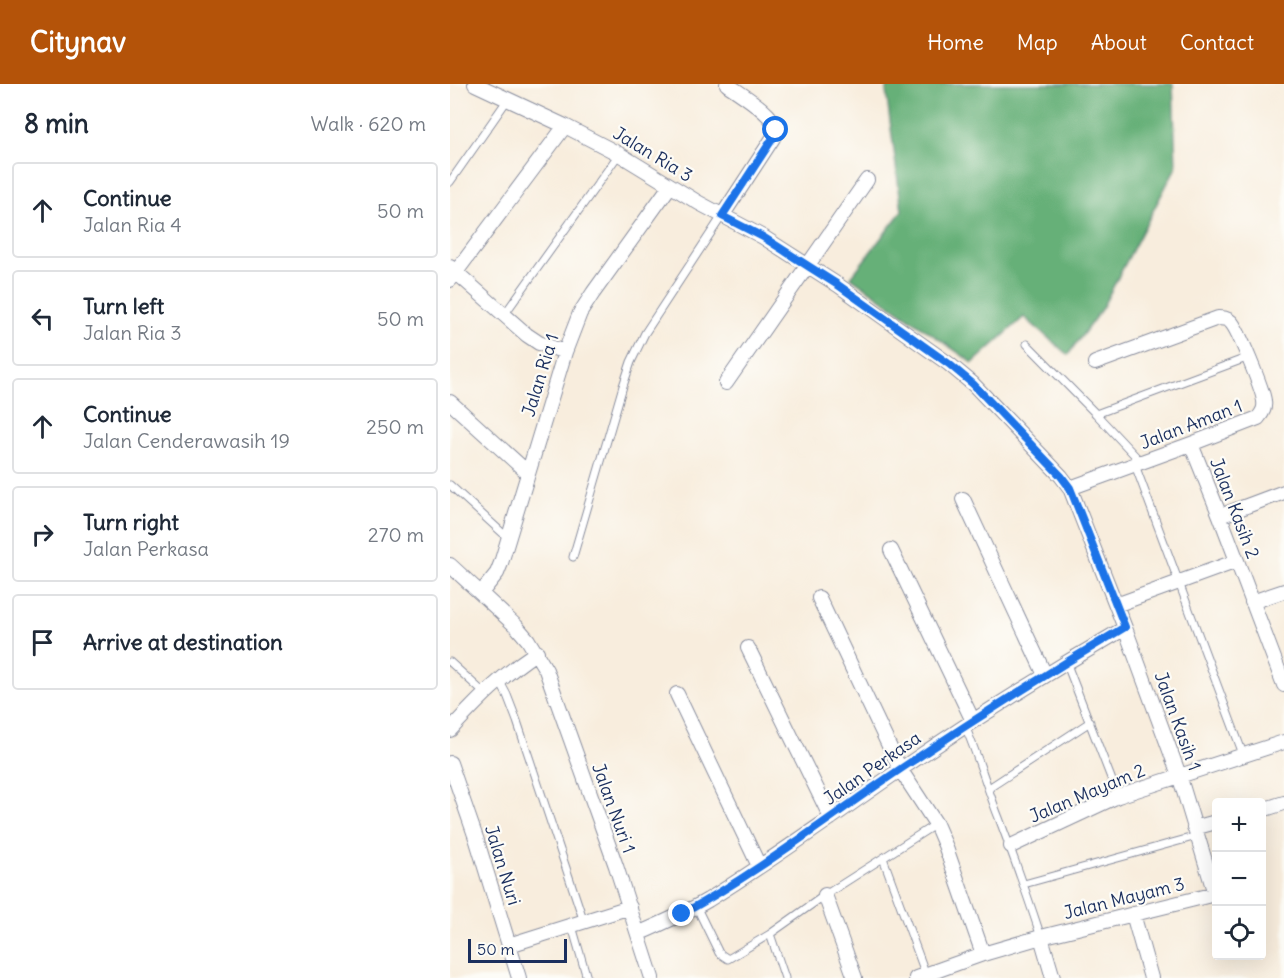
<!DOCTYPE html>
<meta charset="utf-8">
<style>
:root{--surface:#fff;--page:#f2f2f3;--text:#1f2937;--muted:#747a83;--line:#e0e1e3;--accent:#b45309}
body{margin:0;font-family:Delius,sans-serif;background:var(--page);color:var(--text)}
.controls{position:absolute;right:18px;bottom:18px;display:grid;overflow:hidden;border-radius:6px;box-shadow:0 6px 24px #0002}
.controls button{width:54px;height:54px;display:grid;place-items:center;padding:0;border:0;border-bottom:2px solid var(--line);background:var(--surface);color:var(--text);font:30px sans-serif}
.scale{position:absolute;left:18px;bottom:15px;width:99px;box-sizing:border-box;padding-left:6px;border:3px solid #1b2f5e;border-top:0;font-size:16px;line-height:21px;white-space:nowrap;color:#1b2f5e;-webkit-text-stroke:4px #fdfcf7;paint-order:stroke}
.stop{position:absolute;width:18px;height:18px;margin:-14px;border:4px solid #1a73e8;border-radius:50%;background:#fff}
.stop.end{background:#1a73e8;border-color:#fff;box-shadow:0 2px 6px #0008}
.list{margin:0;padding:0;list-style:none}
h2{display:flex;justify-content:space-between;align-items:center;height:78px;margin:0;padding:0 24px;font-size:26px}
h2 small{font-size:20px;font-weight:400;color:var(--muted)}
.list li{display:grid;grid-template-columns:39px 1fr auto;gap:18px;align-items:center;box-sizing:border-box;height:96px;margin:0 12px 12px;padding:0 12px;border:2px solid var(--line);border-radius:6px}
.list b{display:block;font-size:22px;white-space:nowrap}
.list p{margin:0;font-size:20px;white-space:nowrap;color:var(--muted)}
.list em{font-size:20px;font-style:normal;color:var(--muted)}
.icon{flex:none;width:33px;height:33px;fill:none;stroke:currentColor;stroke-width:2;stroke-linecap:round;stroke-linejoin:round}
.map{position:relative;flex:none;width:834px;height:894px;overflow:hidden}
header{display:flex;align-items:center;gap:36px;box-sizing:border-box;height:84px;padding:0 30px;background:var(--accent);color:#fff}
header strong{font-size:28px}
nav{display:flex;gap:33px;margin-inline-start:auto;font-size:21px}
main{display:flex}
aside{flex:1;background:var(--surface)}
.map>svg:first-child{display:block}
.forest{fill:#66b078;stroke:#40706b;stroke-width:1.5}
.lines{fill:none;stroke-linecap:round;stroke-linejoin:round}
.lane-casing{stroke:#8a8e9e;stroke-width:9}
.street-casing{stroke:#8a8e9e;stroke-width:16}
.lane{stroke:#fff;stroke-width:7}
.street{stroke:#fff;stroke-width:14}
.route{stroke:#1a73e8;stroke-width:8}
.labels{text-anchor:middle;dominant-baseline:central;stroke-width:4.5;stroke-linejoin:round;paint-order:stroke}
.street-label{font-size:18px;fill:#1b2f5e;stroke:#fdfcf7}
</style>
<header>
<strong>Citynav</strong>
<nav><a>Home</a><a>Map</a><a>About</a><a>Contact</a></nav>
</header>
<main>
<aside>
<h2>8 min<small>Walk · 620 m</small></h2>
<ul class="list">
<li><svg class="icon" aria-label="ahead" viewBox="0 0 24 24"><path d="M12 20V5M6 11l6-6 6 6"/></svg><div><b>Continue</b><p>Jalan Ria 4</p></div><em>50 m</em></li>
<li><svg class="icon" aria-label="left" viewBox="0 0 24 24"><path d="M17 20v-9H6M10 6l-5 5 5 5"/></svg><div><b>Turn left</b><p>Jalan Ria 3</p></div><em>50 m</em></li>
<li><svg class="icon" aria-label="ahead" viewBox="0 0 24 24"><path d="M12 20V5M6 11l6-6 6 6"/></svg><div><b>Continue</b><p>Jalan Cenderawasih 19</p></div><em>250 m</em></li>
<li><svg class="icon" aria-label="right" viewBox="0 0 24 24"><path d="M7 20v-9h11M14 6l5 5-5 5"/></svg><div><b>Turn right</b><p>Jalan Perkasa</p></div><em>270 m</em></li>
<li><svg class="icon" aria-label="arrive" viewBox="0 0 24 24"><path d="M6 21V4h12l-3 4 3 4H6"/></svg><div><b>Arrive at destination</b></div></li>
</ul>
</aside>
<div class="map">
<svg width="834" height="894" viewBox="0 0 834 894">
<rect width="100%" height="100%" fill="#fdfcf7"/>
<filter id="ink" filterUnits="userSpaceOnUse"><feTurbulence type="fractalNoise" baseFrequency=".0167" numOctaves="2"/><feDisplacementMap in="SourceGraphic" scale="12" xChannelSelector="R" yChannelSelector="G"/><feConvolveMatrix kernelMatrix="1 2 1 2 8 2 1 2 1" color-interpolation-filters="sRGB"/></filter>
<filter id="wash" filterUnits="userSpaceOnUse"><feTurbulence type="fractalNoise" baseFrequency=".008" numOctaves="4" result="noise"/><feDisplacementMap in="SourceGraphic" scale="24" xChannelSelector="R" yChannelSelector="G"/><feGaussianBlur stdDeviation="1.35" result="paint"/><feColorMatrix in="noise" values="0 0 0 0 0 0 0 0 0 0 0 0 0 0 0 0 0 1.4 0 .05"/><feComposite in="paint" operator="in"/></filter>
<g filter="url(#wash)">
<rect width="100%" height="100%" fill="#f8eddd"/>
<path class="forest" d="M 440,0 L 723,0 L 726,83 L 652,224 L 618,271 L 574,233 L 523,279 L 401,193 L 452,127 L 436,7 Z"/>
</g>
<g filter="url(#ink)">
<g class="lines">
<defs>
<path id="lane" d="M 0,98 L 58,15
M 54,231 L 169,70
M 577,260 L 646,330
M 691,378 L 646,330 L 799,273
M 685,381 L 793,670
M 0,401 L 58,454
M 123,473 L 173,302 L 181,278 L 195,249 L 272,132
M 0,578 L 34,609
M 616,578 L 668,712
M 49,596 L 57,611 L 67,637 L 134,838
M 515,642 C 528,672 537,704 549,734 C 564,774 578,813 591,853
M 539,704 L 640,638
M 433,774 L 476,891
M 574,800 L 747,752
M 246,822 L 269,869 L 278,875 L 320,850 L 375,811 L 486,740
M 122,842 L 137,894
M 320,850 L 335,894"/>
<path id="street" d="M 25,0 L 115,42 L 169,70 L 249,119 L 313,153 L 388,201 L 499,280 L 523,300 L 611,392 L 620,404 L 675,544 L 729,691 L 765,810 L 591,853 L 533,870 L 466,894
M 272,132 L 323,54 C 324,52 326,47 326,45 C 324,29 289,9 277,0
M 0,183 L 77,251 L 89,259 L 115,268
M 0,196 L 115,42
M 276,299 L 417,96
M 0,318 L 78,389
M 741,360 L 770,432 L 834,601
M 620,404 L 741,360 L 808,334 C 813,328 815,324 814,317 C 813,306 788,245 781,238 C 777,234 773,234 768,234 L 645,279
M 513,415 L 595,591
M 770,432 L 834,408
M 441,466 L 523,637
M 0,481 L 66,542 L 78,556 L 96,586 L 166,782 L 202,894
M 31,509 L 47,489 L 51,479 L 115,268 L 130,229 L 143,209 L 220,102
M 369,514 L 450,685 L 486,740 L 495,761 L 533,870
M 802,518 L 834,507
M 666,521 L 787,477
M 298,564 L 381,734
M 227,610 L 309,782
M 0,646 C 28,616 52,591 87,568
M 0,679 L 27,757 L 69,894
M 812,726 L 834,719
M 744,744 L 766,738
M 561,762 L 668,712 L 834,658
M 375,811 L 405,894
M 683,830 L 701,894
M 188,850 C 212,839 236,829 258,816 C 324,775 387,729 451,685 C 524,635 599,588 675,544
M 591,853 L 603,894
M 59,861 L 180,823"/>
</defs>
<use href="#lane" class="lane-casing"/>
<use href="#street" class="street-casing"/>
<use href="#lane" class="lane"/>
<use href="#street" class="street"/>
</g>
</g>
<g class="lines" filter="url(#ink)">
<path class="route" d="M 232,830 C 309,788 379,733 452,684 C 525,635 599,588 675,543 L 620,404 L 611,392 L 523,300 L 499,280 L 388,201 L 358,182 L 313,153 L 272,132 L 323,54 L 326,46"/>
</g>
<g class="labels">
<g class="street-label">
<text transform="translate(203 70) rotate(31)">Jalan Ria 3</text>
<text transform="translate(90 291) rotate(-73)">Jalan Ria 1</text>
<text transform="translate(741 340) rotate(-21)">Jalan Aman 1</text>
<text transform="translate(785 424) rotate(69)">Jalan Kasih 2</text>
<text transform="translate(728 637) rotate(70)">Jalan Kasih 1</text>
<text transform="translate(422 684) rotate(-35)">Jalan Perkasa</text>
<text transform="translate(637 709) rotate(-23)">Jalan Mayam 2</text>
<text transform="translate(164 724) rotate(70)">Jalan Nuri 1</text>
<text transform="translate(53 781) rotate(73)">Jalan Nuri</text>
<text transform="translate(674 814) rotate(-14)">Jalan Mayam 3</text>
</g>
</g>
</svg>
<div class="controls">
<button>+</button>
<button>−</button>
<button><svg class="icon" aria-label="locate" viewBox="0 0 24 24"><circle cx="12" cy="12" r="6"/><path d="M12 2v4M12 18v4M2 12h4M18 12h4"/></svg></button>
</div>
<div class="scale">50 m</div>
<div class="stop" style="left:326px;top:46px"></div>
<div class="stop end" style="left:232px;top:830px"></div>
</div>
</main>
